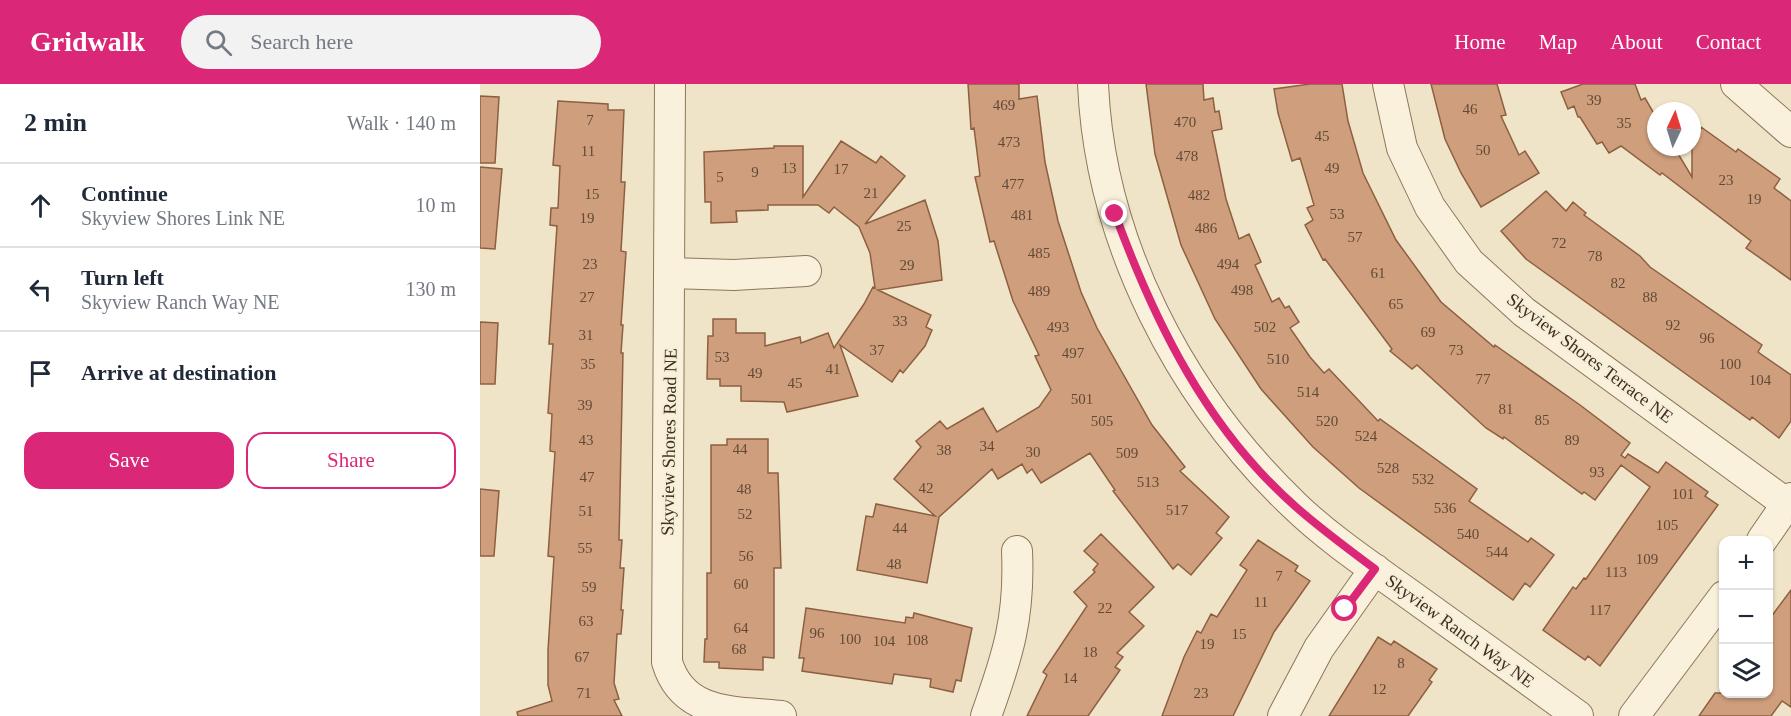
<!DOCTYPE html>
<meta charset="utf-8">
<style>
:root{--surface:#fff;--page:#f2f2f3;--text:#1f2937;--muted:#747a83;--line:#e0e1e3;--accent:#db2777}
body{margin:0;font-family:Georgia,serif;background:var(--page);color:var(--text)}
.controls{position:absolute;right:18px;bottom:18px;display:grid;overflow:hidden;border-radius:12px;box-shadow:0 2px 4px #0004}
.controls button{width:54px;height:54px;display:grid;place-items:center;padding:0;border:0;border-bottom:2px solid var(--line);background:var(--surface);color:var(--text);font:30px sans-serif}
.compass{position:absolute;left:1167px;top:18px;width:54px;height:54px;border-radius:50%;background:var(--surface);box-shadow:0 2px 4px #0004;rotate:4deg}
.stop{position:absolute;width:18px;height:18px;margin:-14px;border:4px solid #db2777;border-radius:50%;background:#fff}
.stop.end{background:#db2777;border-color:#fff;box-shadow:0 2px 6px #0008}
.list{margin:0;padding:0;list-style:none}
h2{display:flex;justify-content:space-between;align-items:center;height:78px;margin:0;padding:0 24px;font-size:26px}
h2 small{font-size:20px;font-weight:400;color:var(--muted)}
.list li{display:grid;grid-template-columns:39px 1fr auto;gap:18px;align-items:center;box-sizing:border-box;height:84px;padding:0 24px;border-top:2px solid var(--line)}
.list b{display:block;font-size:22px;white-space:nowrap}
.list p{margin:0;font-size:20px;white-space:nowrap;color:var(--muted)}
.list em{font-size:20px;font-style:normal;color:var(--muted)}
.actions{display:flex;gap:12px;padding:18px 24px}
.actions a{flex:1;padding:14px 0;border:2px solid var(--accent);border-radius:18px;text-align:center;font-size:21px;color:var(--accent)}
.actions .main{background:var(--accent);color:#fff}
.icon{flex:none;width:33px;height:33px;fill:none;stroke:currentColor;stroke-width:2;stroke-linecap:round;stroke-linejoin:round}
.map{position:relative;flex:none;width:1311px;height:632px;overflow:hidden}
header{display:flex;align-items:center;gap:36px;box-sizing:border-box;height:84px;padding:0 30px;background:var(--accent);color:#fff}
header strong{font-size:28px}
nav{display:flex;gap:33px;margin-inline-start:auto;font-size:21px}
.search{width:420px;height:54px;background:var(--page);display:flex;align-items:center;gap:15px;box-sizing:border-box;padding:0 21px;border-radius:33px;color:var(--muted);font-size:22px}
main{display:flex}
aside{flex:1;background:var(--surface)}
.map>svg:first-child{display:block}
.building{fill:#cf9f7d;stroke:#8d5f41;stroke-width:1.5}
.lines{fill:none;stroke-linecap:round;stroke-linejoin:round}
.minor-casing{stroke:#8d765c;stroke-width:32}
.minor{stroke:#faf1dc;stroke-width:30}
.route{stroke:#db2777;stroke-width:8}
.labels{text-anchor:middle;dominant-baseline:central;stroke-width:4.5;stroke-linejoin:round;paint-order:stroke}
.number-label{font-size:15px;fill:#624a37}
.street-label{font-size:18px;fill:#3d2e20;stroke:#f7eed8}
</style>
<header>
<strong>Gridwalk</strong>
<div class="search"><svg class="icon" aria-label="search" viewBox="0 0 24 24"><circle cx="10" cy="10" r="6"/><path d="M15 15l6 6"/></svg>Search here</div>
<nav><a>Home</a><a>Map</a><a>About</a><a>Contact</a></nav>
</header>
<main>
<aside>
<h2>2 min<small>Walk · 140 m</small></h2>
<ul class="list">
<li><svg class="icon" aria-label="ahead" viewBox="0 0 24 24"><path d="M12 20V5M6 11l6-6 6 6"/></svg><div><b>Continue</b><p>Skyview Shores Link NE</p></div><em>10 m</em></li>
<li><svg class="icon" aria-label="left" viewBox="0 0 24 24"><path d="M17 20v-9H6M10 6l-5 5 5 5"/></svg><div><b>Turn left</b><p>Skyview Ranch Way NE</p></div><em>130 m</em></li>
<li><svg class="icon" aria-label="arrive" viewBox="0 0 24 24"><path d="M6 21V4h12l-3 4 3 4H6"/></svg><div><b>Arrive at destination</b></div></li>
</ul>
<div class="actions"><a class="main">Save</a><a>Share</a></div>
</aside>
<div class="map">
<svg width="1311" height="632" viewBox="0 0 1311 632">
<rect width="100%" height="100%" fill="#f0e4c8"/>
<path class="building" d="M 488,0 L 539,0 L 539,15 L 557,12 L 565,78 L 578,137 L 601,208 L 617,244 L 672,341 L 705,383 L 700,387 L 749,433 L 736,449 L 742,454 L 711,491 L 698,480 L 693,485 L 633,407 L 635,406 L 610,369 L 561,399 L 552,385 L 547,389 L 542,380 L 518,395 L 512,385 L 459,433 L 447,499 L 377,486 L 386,432 L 393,433 L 396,420 L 455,432 L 414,395 L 441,363 L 436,357 L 460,337 L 467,345 L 503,324 L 517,348 L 559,323 L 571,306 L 555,272 L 559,271 L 533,217 L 514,157 L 510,158 L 495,93 L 500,92 L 494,44 L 491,45 Z
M 666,0 L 723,0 L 724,16 L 733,14 L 735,28 L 739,27 L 742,45 L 732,47 L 746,115 L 759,155 L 769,150 L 781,178 L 775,181 L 792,218 L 799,214 L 805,224 L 809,222 L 819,238 L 810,244 L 830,273 L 844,289 L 849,285 L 898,337 L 900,335 L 997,405 L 989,417 L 1048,458 L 1051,454 L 1074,471 L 1050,503 L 1045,499 L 1033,516 L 879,404 L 833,363 L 781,305 L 735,235 L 701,161 L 675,70 Z
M 830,0 L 862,0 L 868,37 L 883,89 L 916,156 L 961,218 L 1014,263 L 1015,261 L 1100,321 L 1150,359 L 1141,371 L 1145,374 L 1148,370 L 1178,389 L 1186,378 L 1228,408 L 1225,412 L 1238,421 L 1120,582 L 1108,572 L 1105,576 L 1063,546 L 1093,503 L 1096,505 L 1104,494 L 1106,495 L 1170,403 L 1141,381 L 1115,416 L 1104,408 L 1102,410 L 1024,353 L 1023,355 L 1006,344 L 937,281 L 932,285 L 910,267 L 912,265 L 845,175 L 843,176 L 825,141 L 833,136 L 827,124 L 834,121 L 820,74 L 812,77 L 798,29 L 794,5 Z
M 951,0 L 1017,0 L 1026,31 L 1021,32 L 1039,71 L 1045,67 L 1059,89 L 1001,123 L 981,89 L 965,55 Z
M 1103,0 L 1155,0 L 1161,16 L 1165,14 L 1176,33 L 1176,63 L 1194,63 L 1212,93 L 1212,41 L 1219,46 L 1221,43 L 1256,68 L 1258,65 L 1300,95 L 1294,104 L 1311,117 L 1311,196 L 1266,164 L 1271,157 L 1182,89 L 1180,91 L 1141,62 L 1129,69 L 1122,58 L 1117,60 L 1100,33 L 1098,33 L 1094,22 L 1088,25 L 1081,8 Z
M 0,12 L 19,13 L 15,79 L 0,79 Z
M 78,17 L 128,20 L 128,26 L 144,26 L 141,98 L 145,98 L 141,167 L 146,168 L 141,241 L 143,241 L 141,269 L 143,269 L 139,456 L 142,456 L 140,484 L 144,484 L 141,526 L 143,526 L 141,550 L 137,550 L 134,599 L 139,615 L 134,616 L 142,632 L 38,632 L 37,628 L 72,617 L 68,601 L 68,566 L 74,473 L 68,472 L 75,368 L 70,367 L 72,330 L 68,329 L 73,260 L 69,260 L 77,142 L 70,141 L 71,124 L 78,124 L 80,82 L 73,81 Z
M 361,57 L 396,79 L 401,72 L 425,92 L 385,140 L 445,116 L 458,157 L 462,196 L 398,206 L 451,231 L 446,243 L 452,246 L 445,262 L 423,289 L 420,286 L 412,298 L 360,261 L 378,312 L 307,328 L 304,318 L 261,317 L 261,302 L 240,302 L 240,295 L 227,295 L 228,252 L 233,252 L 233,235 L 256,235 L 256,249 L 285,249 L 285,262 L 320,253 L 321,259 L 348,249 L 354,264 L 384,220 L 393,203 L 395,204 L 390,169 L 379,143 L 354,123 L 349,129 L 338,121 L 288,121 L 288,126 L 256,127 L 257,138 L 231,139 L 231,118 L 225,118 L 224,68 L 294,64 L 294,62 L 323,62 L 323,113 Z
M 0,83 L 22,85 L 15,165 L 0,164 Z
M 1066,107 L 1086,127 L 1093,118 L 1106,129 L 1104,131 L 1160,172 L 1170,183 L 1282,261 L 1278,268 L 1311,291 L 1311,337 L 1299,354 L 1272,333 L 1270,336 L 1046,175 L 1021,147 Z
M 0,238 L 18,239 L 15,300 L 0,300 Z
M 247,355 L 288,355 L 288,389 L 298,389 L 301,484 L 294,484 L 294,574 L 283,573 L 283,586 L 239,584 L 239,578 L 224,578 L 225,555 L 227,555 L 227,489 L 231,489 L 231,361 L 247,361 Z
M 0,405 L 19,407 L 14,472 L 0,472 Z
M 621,450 L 674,503 L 649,528 L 664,542 L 637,569 L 643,573 L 635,583 L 640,586 L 608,632 L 547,632 L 567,591 L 563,588 L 607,522 L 594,508 L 615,488 L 613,486 L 618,480 L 604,467 Z
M 778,456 L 818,482 L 815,487 L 830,497 L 794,548 L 753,632 L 682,632 L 704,573 L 717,547 L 721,549 L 731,530 L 737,533 L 767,486 L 760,481 Z
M 1311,506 L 1311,623 L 1302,617 L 1291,632 L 1219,632 L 1235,609 L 1288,609 L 1288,537 Z
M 326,524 L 425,539 L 426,533 L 433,534 L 434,529 L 492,544 L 481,597 L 476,596 L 473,608 L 450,603 L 451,595 L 414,590 L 412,600 L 322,587 L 324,574 L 319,574 Z
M 898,553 L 911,561 L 914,557 L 957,585 L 949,596 L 952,598 L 928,632 L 849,632 Z"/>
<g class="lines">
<defs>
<path id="minor" d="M 190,0 L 187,578 C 203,632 255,627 301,632
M 613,0 C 620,158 700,312 814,421 C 848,454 890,482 929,510 C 985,550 1042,591 1098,632
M 908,0 L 922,64 L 950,123 L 989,178 L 1044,228 L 1307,420
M 1256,0 L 1311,48
M 190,189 L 254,191 L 326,187
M 1282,456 L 1311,414
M 506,632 C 528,571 540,533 537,467
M 803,632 L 839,564 L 895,485
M 1154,632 L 1244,512"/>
</defs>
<use href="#minor" class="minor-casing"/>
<use href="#minor" class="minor"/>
</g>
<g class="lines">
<path class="route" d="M 635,130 C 675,239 727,345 816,423 C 841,445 868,465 895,485 L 865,525"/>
</g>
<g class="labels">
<g class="number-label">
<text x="1114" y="16">39</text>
<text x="524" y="21">469</text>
<text x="990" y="25">46</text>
<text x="110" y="36">7</text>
<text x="705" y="38">470</text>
<text x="1144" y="39">35</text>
<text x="842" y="52">45</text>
<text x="529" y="58">473</text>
<text x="1003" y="66">50</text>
<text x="108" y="67">11</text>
<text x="707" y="72">478</text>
<text x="309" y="84">13</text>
<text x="852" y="84">49</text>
<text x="361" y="85">17</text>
<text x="275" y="88">9</text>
<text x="240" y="93">5</text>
<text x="1246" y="96">23</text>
<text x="533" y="100">477</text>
<text x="391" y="109">21</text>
<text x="112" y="110">15</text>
<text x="719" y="111">482</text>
<text x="1274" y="115">19</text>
<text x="857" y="130">53</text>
<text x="542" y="131">481</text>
<text x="107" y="134">19</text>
<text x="424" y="142">25</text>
<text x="726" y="144">486</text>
<text x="875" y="153">57</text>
<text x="1079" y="159">72</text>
<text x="559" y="169">485</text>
<text x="1115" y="172">78</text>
<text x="110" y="180">23</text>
<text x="748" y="180">494</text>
<text x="427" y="181">29</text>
<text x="898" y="189">61</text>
<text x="1138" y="199">82</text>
<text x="762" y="206">498</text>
<text x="559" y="207">489</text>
<text x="107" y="213">27</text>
<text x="1170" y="213">88</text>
<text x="916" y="220">65</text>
<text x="420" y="237">33</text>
<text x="1193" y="241">92</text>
<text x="578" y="243">493</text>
<text x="785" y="243">502</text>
<text x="948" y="248">69</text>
<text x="106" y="251">31</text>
<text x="1227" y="254">96</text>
<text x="397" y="266">37</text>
<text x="976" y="266">73</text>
<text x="593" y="269">497</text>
<text x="242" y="273">53</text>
<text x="798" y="275">510</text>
<text x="108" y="280">35</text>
<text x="1250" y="280">100</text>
<text x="353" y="285">41</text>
<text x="275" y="289">49</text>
<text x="1003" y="295">77</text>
<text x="1280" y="296">104</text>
<text x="315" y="299">45</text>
<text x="828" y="308">514</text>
<text x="602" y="315">501</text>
<text x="105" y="321">39</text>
<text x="1026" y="325">81</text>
<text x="1062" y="336">85</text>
<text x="622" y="337">505</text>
<text x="847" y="337">520</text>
<text x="886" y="352">524</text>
<text x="106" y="356">43</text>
<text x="1092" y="356">89</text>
<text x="507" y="362">34</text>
<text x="260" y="365">44</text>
<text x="464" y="366">38</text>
<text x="553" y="368">30</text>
<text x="647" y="369">509</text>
<text x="908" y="384">528</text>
<text x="1117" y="388">93</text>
<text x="107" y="393">47</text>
<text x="943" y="395">532</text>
<text x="668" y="398">513</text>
<text x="446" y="404">42</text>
<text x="264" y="405">48</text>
<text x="1203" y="410">101</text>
<text x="965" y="424">536</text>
<text x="697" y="426">517</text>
<text x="106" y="427">51</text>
<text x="265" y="430">52</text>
<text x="1187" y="441">105</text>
<text x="420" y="444">44</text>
<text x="988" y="450">540</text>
<text x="105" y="464">55</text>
<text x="1017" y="468">544</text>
<text x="266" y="472">56</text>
<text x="1167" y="475">109</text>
<text x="414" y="480">48</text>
<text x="1136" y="488">113</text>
<text x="799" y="492">7</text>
<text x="261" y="500">60</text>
<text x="109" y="503">59</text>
<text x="781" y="518">11</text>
<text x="625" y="524">22</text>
<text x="1120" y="526">117</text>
<text x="106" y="537">63</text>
<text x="261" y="544">64</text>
<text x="337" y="549">96</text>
<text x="759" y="550">15</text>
<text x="370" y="555">100</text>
<text x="437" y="556">108</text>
<text x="404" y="557">104</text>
<text x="727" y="560">19</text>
<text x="259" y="565">68</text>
<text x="610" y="568">18</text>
<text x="102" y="573">67</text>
<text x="921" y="579">8</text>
<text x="590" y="594">14</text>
<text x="899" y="605">12</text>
<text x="104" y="609">71</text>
<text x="721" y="609">23</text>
</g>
<g class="street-label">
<text transform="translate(1110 274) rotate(37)">Skyview Shores Terrace NE</text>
<text transform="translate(189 358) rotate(-89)">Skyview Shores Road NE</text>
<text transform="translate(980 547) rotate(36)">Skyview Ranch Way NE</text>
</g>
</g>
</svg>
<div class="controls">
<button>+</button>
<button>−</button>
<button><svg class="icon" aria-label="layers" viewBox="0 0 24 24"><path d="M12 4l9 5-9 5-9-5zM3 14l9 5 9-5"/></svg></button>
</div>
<svg class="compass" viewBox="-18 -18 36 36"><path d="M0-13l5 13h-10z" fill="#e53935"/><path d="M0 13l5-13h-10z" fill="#747a83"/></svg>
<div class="stop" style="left:865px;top:525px"></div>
<div class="stop end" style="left:635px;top:130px"></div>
</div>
</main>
